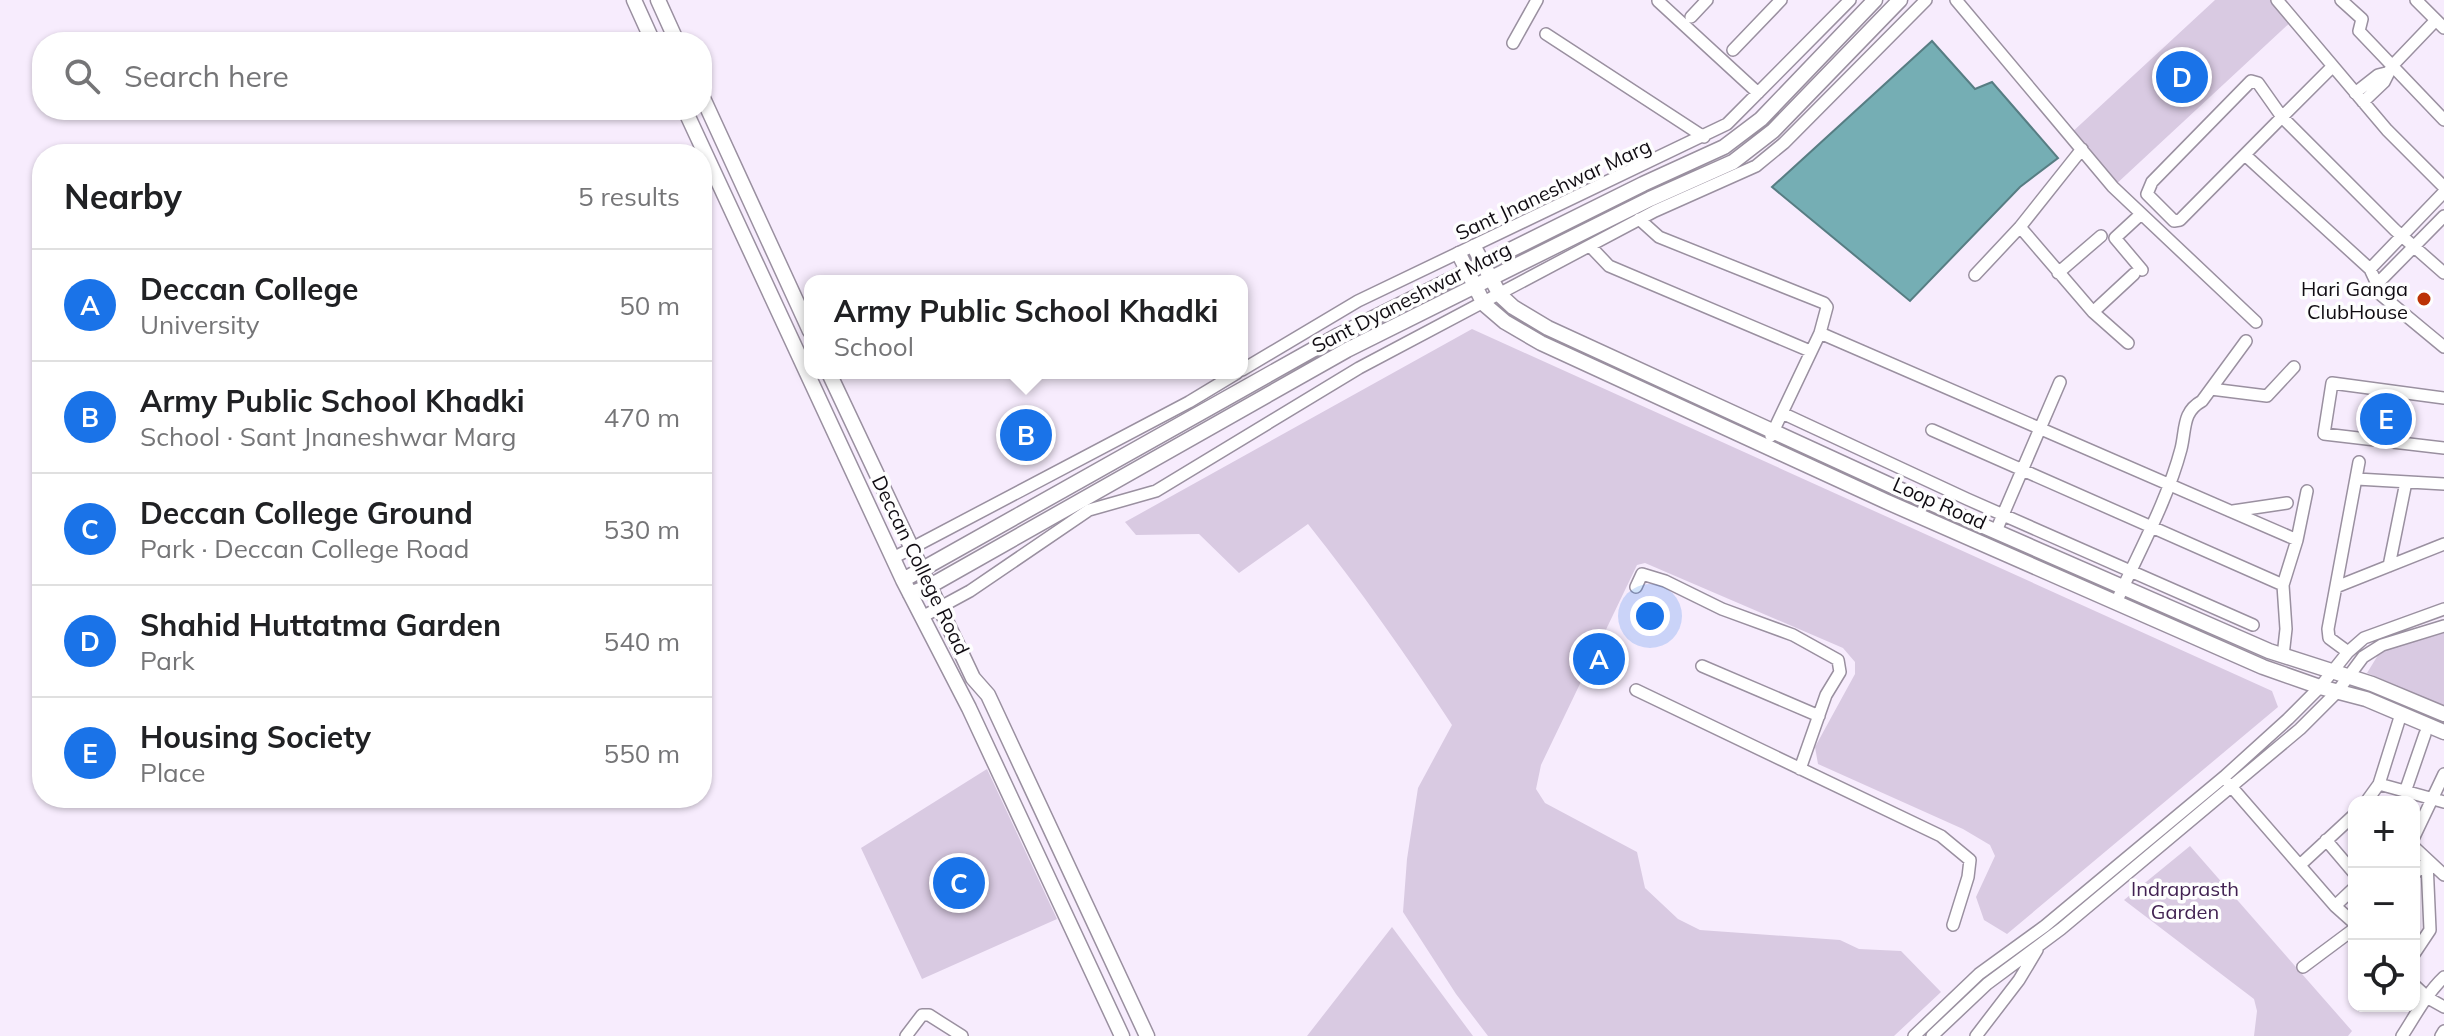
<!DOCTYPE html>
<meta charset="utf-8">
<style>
:root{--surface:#fff;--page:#f6f6f6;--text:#202124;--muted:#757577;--line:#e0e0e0;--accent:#1a73e8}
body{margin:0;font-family:Mulish,sans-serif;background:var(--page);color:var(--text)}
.controls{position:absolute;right:24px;bottom:24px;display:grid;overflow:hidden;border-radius:16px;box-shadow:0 2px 6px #0004}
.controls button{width:72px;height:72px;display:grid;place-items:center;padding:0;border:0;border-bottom:2px solid var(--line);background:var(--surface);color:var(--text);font:40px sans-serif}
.you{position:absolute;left:1650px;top:616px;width:28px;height:28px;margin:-20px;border:6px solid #fff;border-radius:50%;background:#1a73e8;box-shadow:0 0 0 12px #1a73e833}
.badge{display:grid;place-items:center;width:52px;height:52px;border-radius:50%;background:var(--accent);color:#fff;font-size:26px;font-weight:700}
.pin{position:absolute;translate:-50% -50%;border:4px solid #fff;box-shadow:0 2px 8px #0006}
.popup{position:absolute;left:804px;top:275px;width:444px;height:104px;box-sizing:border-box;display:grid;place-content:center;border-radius:16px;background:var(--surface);filter:drop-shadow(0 2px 6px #0005);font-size:26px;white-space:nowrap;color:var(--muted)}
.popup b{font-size:30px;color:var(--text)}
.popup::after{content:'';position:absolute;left:50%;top:100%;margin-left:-16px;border:16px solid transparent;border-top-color:var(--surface)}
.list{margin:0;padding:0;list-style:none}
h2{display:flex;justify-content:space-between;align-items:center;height:104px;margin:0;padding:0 32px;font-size:34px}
h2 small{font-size:26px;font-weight:400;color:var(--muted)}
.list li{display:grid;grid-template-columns:52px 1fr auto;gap:24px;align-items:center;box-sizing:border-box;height:112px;padding:0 32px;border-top:2px solid var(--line)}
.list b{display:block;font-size:30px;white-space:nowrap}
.list p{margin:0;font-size:26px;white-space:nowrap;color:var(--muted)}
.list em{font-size:26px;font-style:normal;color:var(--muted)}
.icon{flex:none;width:44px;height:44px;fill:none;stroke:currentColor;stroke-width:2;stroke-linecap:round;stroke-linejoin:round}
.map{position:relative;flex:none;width:2444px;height:1036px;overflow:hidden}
.search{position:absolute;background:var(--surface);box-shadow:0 2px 6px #0004;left:32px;top:32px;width:680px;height:88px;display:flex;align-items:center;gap:20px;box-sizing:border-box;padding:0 28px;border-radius:32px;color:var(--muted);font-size:30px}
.panel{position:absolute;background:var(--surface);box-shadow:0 2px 6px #0004;left:32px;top:144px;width:680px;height:664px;border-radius:32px}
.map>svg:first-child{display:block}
.green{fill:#d9cae2}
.water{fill:#75aeb4;stroke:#577d83;stroke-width:2}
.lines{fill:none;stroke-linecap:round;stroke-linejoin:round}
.minor-casing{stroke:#9a90a0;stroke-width:14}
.major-casing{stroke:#9a90a0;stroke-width:17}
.minor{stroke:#fff;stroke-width:11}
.major{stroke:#fff;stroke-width:14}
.poi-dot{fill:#bc3205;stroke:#fefefe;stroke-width:3}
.labels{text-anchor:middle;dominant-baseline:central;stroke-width:7;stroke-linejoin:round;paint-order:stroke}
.street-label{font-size:20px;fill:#100c12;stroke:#fefefe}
.poi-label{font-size:20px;fill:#100c12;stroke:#fefefe;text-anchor:end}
.park-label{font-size:20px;fill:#422252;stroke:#fefefe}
</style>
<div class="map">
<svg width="2444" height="1036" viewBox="0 0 2444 1036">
<rect width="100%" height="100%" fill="#f7ecfd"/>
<path class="green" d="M 2215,0 L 2277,0 L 2294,19 L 2113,187 L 2069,135 Z
M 1472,329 L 2272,691 L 2278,707 L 2007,934 L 1984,920 L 1976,897 L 1995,856 L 1990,845 L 1963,829 L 1818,764 L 1815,747 L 1855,674 L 1855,662 L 1843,648 L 1645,563 L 1637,565 L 1541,765 L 1536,789 L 1545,803 L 1637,852 L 1645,888 L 1678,919 L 1700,930 L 1840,940 L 1859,949 L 1901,951 L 1941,992 L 1894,1036 L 1488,1036 L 1456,994 L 1403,912 L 1407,859 L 1418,788 L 1452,725 C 1407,656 1359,588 1308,524 L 1239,573 L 1199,534 L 1136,535 L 1125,522 Z
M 2444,630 L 2444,706 L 2367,673 L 2383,647 Z
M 987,769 L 1057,919 L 922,979 L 861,848 Z
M 2190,846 L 2352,1031 L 2348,1036 L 2254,1036 L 2257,1011 L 2254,999 L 2124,900 Z
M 1392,927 L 1473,1036 L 1307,1036 Z"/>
<path class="water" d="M 1932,41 L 1975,89 L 1992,82 L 2058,158 L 2020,187 L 1910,301 L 1772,187 Z"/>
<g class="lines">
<defs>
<path id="minor" d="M 1956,0 L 2113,187 L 2256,322
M 2277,0 L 2387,130 L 2444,187
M 2341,0 L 2362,19 L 2359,31 L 2444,120
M 2416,0 L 2444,28
M 1658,1 L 1758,93
M 1691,17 L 1707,0
M 1546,34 L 1704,137
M 1513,43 L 1537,0
M 1733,50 L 1781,0
M 2332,67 L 2282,117 L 2258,83 L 2251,81 L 2152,182 L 2147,194 L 2174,221 L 2180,220 L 2282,117 L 2395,230 L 2444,273
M 2355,93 L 2378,75 L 2386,73
M 2363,102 L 2384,82 L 2392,66 L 2436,20
M 2245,155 L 2370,269 L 2377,284
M 2141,214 L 2115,238 L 2142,270
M 2444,216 L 2377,284 L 2380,294 L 2444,347
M 1639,219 L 1659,237 L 1824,303 L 1827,307 L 1820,333 L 1771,436
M 2020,227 L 2093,312 L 2128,343
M 1590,246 L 1609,266 L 1810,351
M 2370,269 L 2444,192
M 2058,273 L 2101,236
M 1975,275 L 2020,227 L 2082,149
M 2093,312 L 2134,274
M 1820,333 L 2297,540
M 1242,370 L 1358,301 L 1727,124 L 1850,0
M 2211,389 L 2267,396 L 2294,367
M 2444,398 L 2332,383 L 2324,434 L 2444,448
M 1782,413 L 1967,499 L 2253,625
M 1932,430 L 2283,585
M 2357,479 L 2444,484
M 2233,511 L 2287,503
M 1996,531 L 2060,382
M 893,558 L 1189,402 L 1237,373
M 2389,566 L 2406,482
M 1636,587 L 1642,574 L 1665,581 L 1722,609 L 1793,635 L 1838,660 L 1840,672 L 1826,695 L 1800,769
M 2336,587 L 2444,544
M 2116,603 C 2138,553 2167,502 2181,449 C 2186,429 2182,412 2202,401 L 2246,341
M 922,617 L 970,591 L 1089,510 L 1156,491 L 1359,368 L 1655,211 L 1756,166 L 1784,143 L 1926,0
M 2348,652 L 2329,638 L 2328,629 L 2359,462
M 2283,656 L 2286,629 L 2283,585 L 2297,540 L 2307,491
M 1702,666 L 1819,716
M 1636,690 L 1941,836 L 1970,860 L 1968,877 L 1953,925
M 2229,784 L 2335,906 L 2354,923
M 2379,784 L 2444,802
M 2405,792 L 2425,734
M 2366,802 L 2379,784 L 2401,714
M 2414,837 L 2444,774
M 2326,840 L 2354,873
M 2414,847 L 2444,875
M 2300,865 L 2354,815
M 2414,874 L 2427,862
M 2335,906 L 2354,888
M 2414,954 L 2430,930 L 2427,862
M 2303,967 L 2354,929
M 2414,985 L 2428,998 L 2444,1007
M 906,1036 L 922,1015 L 929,1015 L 962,1036
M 1914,1036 L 1979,974 L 2045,926 L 2224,777 L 2288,719 L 2320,687 L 2348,652 L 2364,638 L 2444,609
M 1932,1036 L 1987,984 L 2061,929 L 2300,729 L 2337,692 L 2363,657 L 2382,645 L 2444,626
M 1976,1036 L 2019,980 L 2037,950
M 2402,1036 C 2415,1016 2427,993 2444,977
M 2441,1036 L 2444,1031"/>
<path id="major" d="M 634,0 L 653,42
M 658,0 L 677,42
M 702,96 L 810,331
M 685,110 L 903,580 L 969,708 L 1122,1036
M 1474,247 L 1500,295 L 1513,307 L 1548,328 L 1892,486 L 2269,651 L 2372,684 L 2444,714
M 1459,254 L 1484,304 L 1505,322 L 1541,343 L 1885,501 L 2263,667 L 2320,687 L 2366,699 L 2444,732
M 829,373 L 973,678 L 988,695 L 1147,1036
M 903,580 L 1339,335 L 1643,184 L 1724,147 L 1761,119 L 1875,0
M 910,594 L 930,586 L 1347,350 L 1650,199 L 1733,162 L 1773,131 L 1900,0"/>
</defs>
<use href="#minor" class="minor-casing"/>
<use href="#major" class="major-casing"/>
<use href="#minor" class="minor"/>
<use href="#major" class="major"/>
</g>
<circle class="poi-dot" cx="2424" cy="299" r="8"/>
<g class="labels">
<g class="street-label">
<text transform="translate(1553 189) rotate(-25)">Sant Jnaneshwar Marg</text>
<text transform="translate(1411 297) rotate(-27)">Sant Dyaneshwar Marg</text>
<text transform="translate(1940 503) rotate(24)">Loop Road</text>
<text transform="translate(921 565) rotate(64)">Deccan College Road</text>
</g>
<g class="poi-label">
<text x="2408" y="288">Hari Ganga<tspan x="2408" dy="23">ClubHouse</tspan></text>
</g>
<g class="park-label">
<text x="2185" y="888">Indraprasth<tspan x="2185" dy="23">Garden</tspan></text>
</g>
</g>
</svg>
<div class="controls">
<button>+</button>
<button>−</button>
<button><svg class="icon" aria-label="locate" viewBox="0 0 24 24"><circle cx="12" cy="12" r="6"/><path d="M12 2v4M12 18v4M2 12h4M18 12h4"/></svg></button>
</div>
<div class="you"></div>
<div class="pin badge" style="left:1599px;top:659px">A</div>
<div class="pin badge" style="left:1026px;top:435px">B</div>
<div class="popup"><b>Army Public School Khadki</b>School</div>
<div class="pin badge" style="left:959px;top:883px">C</div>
<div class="pin badge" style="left:2182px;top:77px">D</div>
<div class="pin badge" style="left:2386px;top:419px">E</div>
<div class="search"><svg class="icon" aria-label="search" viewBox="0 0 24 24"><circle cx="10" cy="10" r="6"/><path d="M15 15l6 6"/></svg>Search here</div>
<section class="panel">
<h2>Nearby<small>5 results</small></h2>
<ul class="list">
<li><span class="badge">A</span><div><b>Deccan College</b><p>University</p></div><em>50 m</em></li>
<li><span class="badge">B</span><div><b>Army Public School Khadki</b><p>School · Sant Jnaneshwar Marg</p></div><em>470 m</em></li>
<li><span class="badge">C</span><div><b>Deccan College Ground</b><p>Park · Deccan College Road</p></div><em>530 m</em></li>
<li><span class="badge">D</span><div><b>Shahid Huttatma Garden</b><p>Park</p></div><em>540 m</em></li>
<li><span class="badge">E</span><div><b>Housing Society</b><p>Place</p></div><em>550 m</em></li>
</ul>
</section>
</div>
